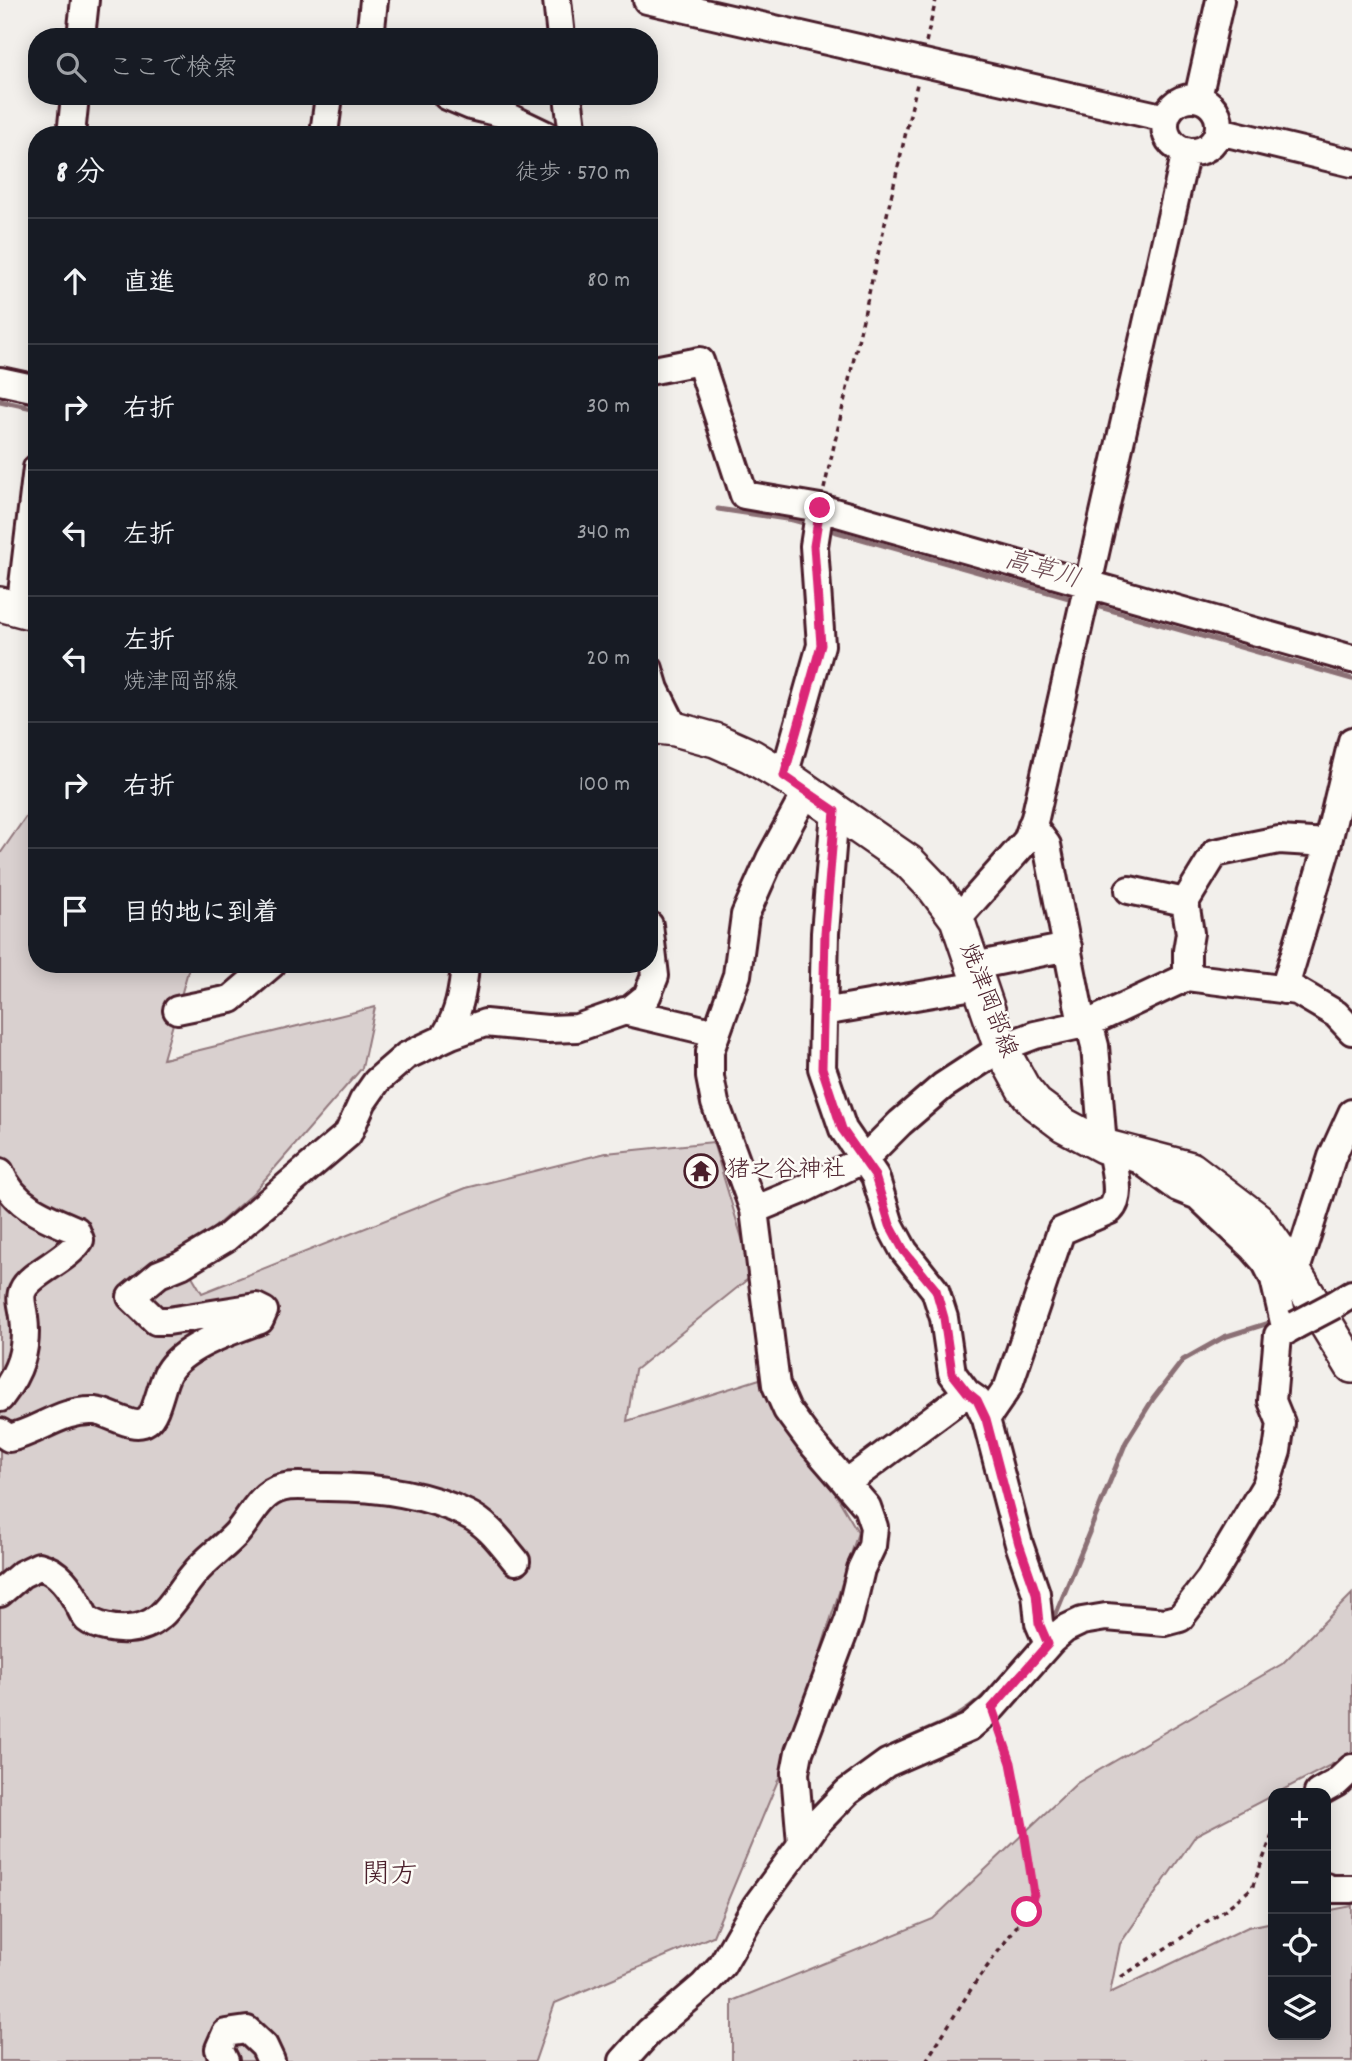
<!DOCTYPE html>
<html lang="ja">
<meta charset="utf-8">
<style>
:root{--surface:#171b24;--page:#20242c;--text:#f1f3f6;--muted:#9ea1a6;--line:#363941}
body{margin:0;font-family:Dekko,"Klee One",sans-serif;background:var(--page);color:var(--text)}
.controls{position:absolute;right:21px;bottom:21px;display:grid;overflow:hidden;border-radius:14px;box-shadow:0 4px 18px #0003}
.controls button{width:63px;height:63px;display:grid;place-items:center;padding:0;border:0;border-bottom:2px solid var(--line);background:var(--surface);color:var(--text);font:35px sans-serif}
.stop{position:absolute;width:21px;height:21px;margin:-16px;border:5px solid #db2777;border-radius:50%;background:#fff}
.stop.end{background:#db2777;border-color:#fff;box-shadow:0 2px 7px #0008}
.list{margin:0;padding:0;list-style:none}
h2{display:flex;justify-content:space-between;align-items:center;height:91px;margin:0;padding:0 28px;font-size:30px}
h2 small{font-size:23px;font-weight:400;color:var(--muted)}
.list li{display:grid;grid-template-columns:46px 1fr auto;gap:21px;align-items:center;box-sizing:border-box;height:126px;padding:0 28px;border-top:2px solid var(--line)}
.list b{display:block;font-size:26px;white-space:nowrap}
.list p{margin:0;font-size:23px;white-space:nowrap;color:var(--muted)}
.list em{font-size:23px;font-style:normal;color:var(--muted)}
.icon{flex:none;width:38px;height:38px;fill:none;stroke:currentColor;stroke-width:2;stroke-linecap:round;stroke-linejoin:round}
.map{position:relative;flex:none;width:1352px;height:2061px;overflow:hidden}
.search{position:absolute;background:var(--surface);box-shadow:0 4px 18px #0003;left:28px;top:28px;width:630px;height:77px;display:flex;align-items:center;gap:18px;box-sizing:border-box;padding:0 24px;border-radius:28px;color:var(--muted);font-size:26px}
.panel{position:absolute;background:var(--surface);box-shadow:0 4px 18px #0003;left:28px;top:126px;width:630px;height:847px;border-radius:28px}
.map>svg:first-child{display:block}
.green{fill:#d9d0cf;stroke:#92787d;stroke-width:2}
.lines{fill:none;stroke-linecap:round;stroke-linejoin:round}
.stream{stroke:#8b6f75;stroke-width:5}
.minor-casing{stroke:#4a1f2b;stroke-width:32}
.major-casing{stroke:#4a1f2b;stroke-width:38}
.path{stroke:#4a1f2b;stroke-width:3.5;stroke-dasharray:5 5;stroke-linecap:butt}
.minor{stroke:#fdfcf7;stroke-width:26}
.major{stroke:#fdfcf7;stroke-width:33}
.minor-bridge-casing{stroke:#4a1f2b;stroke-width:32;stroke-linecap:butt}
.minor-bridge{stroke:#fdfcf7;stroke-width:26}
.route{stroke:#db2777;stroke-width:9}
.labels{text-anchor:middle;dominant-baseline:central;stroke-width:5;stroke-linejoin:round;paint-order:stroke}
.street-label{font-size:24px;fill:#4a1f2b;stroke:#fdfcf7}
.poi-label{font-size:24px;fill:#4a1f2b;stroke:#fdfcf7;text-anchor:start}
.water-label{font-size:26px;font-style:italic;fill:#704e56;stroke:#fdfcf7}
.quarter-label{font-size:28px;fill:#4a1f2b;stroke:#fdfcf7}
</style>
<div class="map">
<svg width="1352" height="2061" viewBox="0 0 1352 2061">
<rect width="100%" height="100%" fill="#f2efeb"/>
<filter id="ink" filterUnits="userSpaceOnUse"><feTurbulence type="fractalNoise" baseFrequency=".0143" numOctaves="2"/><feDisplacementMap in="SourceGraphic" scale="14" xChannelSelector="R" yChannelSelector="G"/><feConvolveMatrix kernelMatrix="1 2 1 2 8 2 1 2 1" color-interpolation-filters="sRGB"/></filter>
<g filter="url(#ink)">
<path class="green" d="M 29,812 L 37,813 L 37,964 L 190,964 L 163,1059 L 375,1007 L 362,1068 L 253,1193 L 181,1257 L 202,1293 L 466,1188 L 606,1153 L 713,1142 L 753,1275 L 635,1370 L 627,1421 L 766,1377 L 858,1532 L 786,1761 L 713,1936 L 555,2003 L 535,2061 L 0,2061 L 0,854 Z
M 1352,1594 L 1352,1750 L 1348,1756 L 1196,1835 L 1120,1944 L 1110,1993 L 1248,1927 L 1273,1922 L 1273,2035 L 1326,2035 L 1326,1911 L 1352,1906 L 1352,2061 L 732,2061 L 732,2001 L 933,1919 L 1077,1783 L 1282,1664 Z"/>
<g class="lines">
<path class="stream" d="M 0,401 L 37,409
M 718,509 L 793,520 L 811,525
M 823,528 L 1076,600
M 1093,605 L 1352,679
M 1049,1621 L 1057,1611 L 1126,1442 L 1153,1399 L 1183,1360 L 1224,1337 L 1275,1321
M 888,1749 C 911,1735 938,1728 961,1714 C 991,1695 1014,1664 1036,1637
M 847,1777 L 867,1762"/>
<defs>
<path id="minor" d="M 557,0 L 561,37
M 647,0 L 1166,118
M 81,37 L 85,0
M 370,37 L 374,0
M 447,96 L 471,106 L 500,113 L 546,135
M 568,96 L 573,135
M1165 125a27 27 0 1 1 54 0a27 27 0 1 1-54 0Z
M 1198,98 L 1220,0
M 325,126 L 329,96
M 1219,131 L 1352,163
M 71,135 L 75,96
M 649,371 L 700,361 L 744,495 L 820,508 L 1352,659
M 0,381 L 37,389
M 20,610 L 37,468
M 649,669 L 655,689 L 675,729
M 784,776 L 821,645 L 814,546 L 819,514
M 835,811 L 825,933 L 822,1068 L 843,1129 L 875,1176 L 890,1225 L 904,1251 L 935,1290 L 944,1318 L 952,1373 L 967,1393 L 977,1400 L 986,1419 L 1019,1544 L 1036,1593 L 1039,1623 L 1048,1644
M 1032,825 L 1047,845 L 1082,1024
M 1129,890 L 1185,902 L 1215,853 L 1279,840 L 1328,843
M 1185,902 L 1190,933 L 1187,951 L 1187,977
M 957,919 L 1027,840 L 1035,818 L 1186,151
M 974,966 L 1068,947
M 1284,990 L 1326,850 L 1352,741
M 177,1010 L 231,999 L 272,964
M 624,1011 L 716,1033
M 823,1012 L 979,985
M 1089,1023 L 1095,1046 L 1103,1146
M 444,1038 C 459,1014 463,992 465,964
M 1136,1157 L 1178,1188 L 1198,1196 L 1252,1247 L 1266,1263 L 1274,1279 L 1286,1331
M 0,1172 C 14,1206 44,1217 76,1230 L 80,1240 C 68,1260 30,1273 23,1290 C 19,1298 23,1307 24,1317 C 28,1349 20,1372 0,1398
M 754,1210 L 800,1191 L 864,1159 L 900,1123 L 943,1086 L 1001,1048 L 1035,1035 L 1089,1023 L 1187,977 L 1297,991 L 1336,1014 L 1352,1031
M 1295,1273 L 1332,1157 L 1352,1113
M 1334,1305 L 1352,1294
M 986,1419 L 1008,1387 L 1061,1231 L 1110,1210 C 1124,1196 1113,1167 1111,1148
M 0,1432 L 9,1438 C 40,1431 62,1409 95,1411 C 110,1412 133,1431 147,1421 C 157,1414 161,1384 168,1372 C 183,1346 234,1330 260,1320 L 264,1311 L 256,1307 L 168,1321 L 156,1321 L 131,1297 L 159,1274 L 181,1265 L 226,1238 L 348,1134 L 363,1101 L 377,1081 L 406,1056 L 451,1035 L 485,1023 L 547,1029 L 577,1028 L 631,1009 L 647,996 L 655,976 L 649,925
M 846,1483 L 967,1393
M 0,1593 L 22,1574 L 39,1566 C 59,1571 70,1588 79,1605 C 81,1609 84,1616 87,1619 C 97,1627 115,1630 128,1629 C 164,1627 174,1597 194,1574 C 206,1559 223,1548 236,1534 C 247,1522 254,1506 266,1496 C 284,1481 306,1487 327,1487 C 373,1487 425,1493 467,1514 C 488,1524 501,1543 516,1561
M 1318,1793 L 1336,1783 L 1352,1768
M 801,1843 L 795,1773 L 799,1752 L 849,1619 L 861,1569 L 872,1546 L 874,1527 L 867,1507 L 809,1440 L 787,1410 L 776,1385 L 754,1210 L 715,1103 L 710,1077 L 710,1051 L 737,975 L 745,915 L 770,859 L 807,791
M 1326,1887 L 1330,1889 L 1352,1889
M 225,2061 L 219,2049 L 226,2033 L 247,2030 L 264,2046 L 271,2061
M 623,2061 L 649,2032 L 703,1986 L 722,1965 L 756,1906 L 817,1823 L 847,1792 L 887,1763 L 970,1727 L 992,1708 L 1052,1640 L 1065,1629 L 1082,1621 L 1106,1617 L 1165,1622 L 1180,1618 L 1210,1579 L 1266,1485 L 1277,1451 L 1281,1423 L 1272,1401 L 1278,1335 L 1296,1325"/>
<path id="major" d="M 0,604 L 37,614
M 649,726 L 675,729 L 715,740 L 751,756 L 791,780 L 909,862 L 934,888 L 957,919 L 1001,1048 L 1023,1088 L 1036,1104 L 1064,1125 L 1103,1146 L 1191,1169 L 1258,1220 L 1290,1265 L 1352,1366"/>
</defs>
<use href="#minor" class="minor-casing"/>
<use href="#major" class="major-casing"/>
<path class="path" d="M 926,42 L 936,0
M 824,489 L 917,84
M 1121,1977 L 1223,1911 L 1252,1888 L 1273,1833
M 926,2061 L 973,1986 L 1027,1912 L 1034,1894 L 1011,1763 L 999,1728"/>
<use href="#minor" class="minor"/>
<use href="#major" class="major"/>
<defs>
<path id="minor-bridge" d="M 1296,1325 L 1334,1305"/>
</defs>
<use href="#minor-bridge" class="minor-bridge-casing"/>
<use href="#minor-bridge" class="minor-bridge"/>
</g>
</g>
<g class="lines" filter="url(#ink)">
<path class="route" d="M 820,508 L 814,546 L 821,645 L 784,776 L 835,811 L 825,933 L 822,1068 L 842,1129 L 875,1176 L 890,1225 L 904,1251 L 936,1290 L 944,1318 L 952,1373 L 967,1392 L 977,1400 L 986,1419 L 1019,1544 L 1036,1593 L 1039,1623 L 1048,1644 L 992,1708 L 1011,1763 L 1025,1837 L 1034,1894 L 1027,1912"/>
</g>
<defs>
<symbol id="temple-ring" viewBox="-11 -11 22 22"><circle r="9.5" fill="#fdfcf7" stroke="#4a1f2b" stroke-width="1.5"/><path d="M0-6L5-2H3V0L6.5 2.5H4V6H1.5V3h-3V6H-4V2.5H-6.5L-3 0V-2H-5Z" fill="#4a1f2b"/></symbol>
</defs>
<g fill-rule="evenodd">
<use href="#temple-ring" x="682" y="1152" width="38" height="38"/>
</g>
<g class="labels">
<g class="street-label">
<text transform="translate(987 1001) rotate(69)">焼津岡部線</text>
</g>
<g class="poi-label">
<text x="726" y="1171">猪之谷神社</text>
</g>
<g class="water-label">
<text transform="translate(1042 571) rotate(16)">高草川</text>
</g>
<g class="quarter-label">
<text x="390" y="1877">関方</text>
</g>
</g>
</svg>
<div class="controls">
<button>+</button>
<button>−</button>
<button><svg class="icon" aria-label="locate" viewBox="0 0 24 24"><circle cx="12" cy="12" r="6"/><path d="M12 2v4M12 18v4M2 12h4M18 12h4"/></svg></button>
<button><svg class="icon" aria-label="layers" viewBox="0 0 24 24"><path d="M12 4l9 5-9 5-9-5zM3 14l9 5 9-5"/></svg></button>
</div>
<div class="stop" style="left:1027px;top:1912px"></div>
<div class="stop end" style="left:820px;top:508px"></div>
<div class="search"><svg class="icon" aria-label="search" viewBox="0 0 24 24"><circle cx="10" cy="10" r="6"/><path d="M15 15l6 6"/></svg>ここで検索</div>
<section class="panel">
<h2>8 分<small>徒歩 · 570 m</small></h2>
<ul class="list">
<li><svg class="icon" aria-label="ahead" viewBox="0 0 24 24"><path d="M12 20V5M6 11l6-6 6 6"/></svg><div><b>直進</b></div><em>80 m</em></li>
<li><svg class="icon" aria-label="right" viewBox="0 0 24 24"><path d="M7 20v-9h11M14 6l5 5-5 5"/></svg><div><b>右折</b></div><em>30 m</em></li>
<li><svg class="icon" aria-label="left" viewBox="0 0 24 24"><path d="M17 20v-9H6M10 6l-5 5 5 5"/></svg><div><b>左折</b></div><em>340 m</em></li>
<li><svg class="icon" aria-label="left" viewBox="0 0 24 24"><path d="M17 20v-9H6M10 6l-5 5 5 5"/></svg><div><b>左折</b><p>焼津岡部線</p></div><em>20 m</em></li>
<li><svg class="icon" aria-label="right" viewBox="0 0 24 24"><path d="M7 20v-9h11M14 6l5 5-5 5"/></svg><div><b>右折</b></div><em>100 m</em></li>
<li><svg class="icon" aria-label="arrive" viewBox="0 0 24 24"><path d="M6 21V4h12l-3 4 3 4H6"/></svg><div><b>目的地に到着</b></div></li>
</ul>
</section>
</div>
